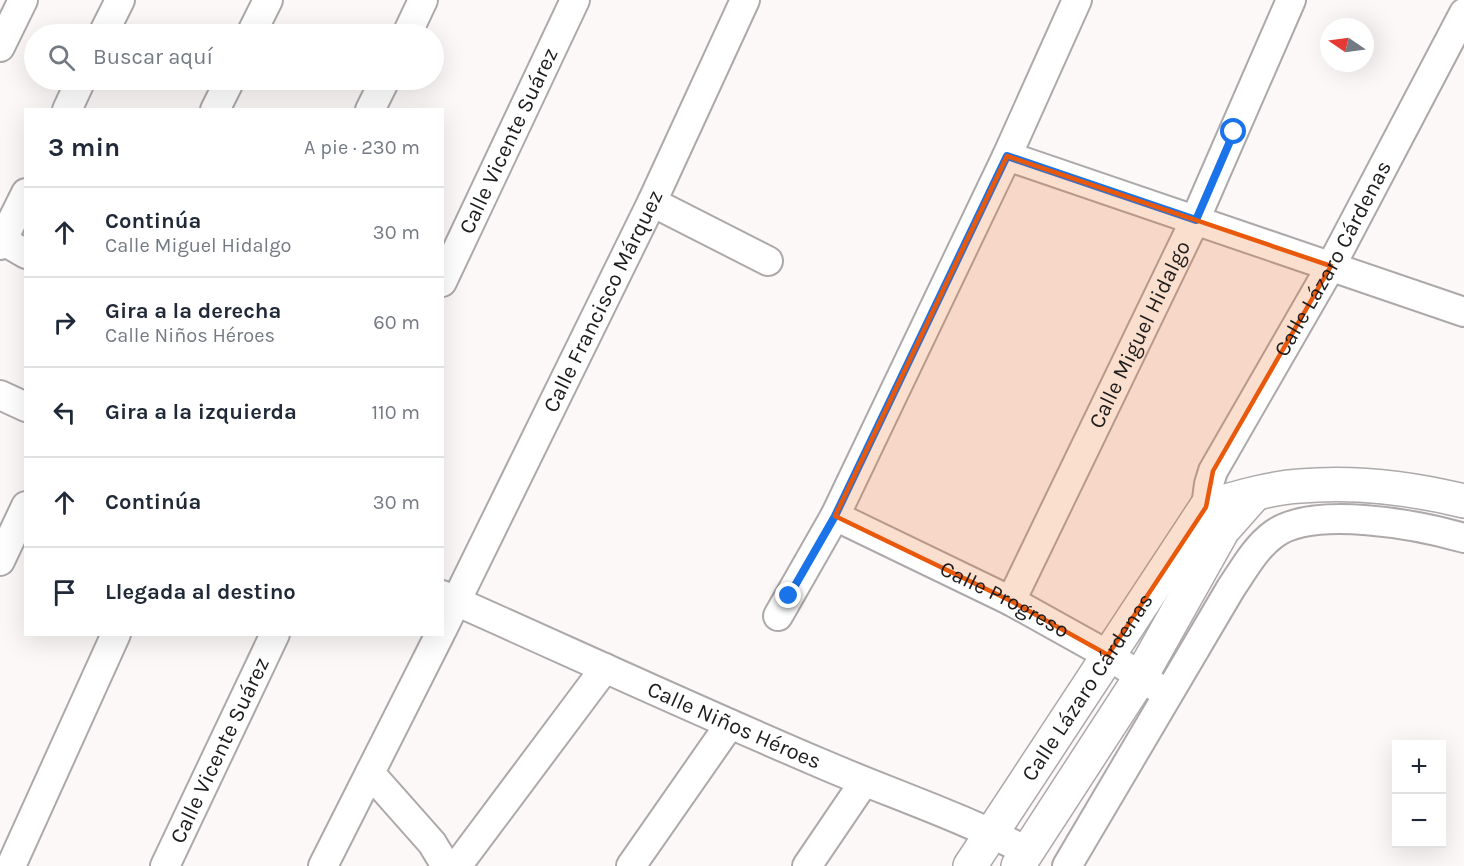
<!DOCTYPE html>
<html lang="es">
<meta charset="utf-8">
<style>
:root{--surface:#fff;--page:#f6f6f7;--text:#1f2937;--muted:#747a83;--line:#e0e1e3}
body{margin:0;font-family:Karla,sans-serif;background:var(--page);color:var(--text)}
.controls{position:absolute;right:18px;bottom:18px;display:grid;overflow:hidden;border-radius:0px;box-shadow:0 6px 24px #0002}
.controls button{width:54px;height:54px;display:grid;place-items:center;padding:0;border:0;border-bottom:2px solid var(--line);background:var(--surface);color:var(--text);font:30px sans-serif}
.compass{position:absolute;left:1320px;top:18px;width:54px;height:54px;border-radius:50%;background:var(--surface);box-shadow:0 6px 24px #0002;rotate:283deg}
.stop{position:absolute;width:18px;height:18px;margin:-14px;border:4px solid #1a73e8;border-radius:50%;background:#fff}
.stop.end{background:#1a73e8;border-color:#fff;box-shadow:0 2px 6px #0008}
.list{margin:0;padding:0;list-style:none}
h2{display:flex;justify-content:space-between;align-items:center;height:78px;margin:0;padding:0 24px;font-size:26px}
h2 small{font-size:20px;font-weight:400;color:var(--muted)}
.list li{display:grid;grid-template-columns:39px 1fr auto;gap:18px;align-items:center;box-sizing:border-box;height:90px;padding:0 24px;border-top:2px solid var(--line)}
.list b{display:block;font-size:22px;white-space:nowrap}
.list p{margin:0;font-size:20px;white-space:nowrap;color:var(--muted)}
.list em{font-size:20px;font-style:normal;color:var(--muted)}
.icon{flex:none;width:33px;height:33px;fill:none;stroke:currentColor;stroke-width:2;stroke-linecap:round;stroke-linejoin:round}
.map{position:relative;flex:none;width:1464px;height:866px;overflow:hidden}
.search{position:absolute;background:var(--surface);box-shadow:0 6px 24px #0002;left:24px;top:24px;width:420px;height:66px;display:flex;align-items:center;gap:15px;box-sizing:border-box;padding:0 21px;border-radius:33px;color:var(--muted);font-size:22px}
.panel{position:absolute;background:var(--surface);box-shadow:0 6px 24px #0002;left:24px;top:108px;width:420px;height:528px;border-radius:0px}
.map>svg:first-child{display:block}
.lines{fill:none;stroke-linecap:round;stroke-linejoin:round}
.minor-casing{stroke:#ada9aa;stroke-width:32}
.tertiary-casing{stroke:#ada9aa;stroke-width:36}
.minor{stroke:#fff;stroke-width:28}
.tertiary{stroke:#fff;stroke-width:33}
.route{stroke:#1a73e8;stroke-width:8}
.marked{fill:#e8590c;fill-opacity:0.2;stroke:#e8590c;stroke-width:4.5;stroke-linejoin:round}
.labels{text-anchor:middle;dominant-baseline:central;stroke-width:6;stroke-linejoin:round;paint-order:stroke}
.street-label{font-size:22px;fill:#1d1c1c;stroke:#fcf8f8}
</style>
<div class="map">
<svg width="1464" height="866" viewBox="0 0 1464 866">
<rect width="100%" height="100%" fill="#fcf8f8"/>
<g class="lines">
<defs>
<g id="minor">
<path d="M 103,34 L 120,0"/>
<path d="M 251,34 L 268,0"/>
<path d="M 407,34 L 423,0"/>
<path d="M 0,47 L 23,0"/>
<path d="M 67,110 L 81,80"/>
<path d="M 215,110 L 230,80"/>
<path d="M 370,110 L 385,80"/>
<path d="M 1007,156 L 1464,312"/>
<path d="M 652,202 L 768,261"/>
<path d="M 2,240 L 26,254"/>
<path d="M 0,245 L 26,193"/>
<path id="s1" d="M 442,282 L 575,0"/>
<path d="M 0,395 L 26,407"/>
<path id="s2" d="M 835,516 L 1011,601 L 1108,655 L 1158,688"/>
<path id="s3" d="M 1219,524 L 1206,507 L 1209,484 L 1213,471 L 1331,266 L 1464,13"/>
<path d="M 0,561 L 26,506"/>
<path id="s4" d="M 442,595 C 568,651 693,709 820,763 C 889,793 961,816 1028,852"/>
<path id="s5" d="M 1011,601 L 1195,220 L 1291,0"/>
<path d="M 778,616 L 835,516 L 1007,156 L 1077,0"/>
<path id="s6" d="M 442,630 L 652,202 L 745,0"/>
<path d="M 370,773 L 432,843 L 446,866"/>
<path d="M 11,866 L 116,634"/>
<path id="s7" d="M 165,866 L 275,634"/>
<path d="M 323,866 L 440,634"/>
<path d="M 457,866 L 605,668"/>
<path d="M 631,866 L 730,724"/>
<path d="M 807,866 L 864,782"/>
<path d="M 1067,866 L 1231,588 C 1244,569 1255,548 1274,534 C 1314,505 1419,525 1464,538"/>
</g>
<g id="tertiary">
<path id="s8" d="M 970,866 L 1206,507 C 1237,498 1269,488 1300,486 C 1355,481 1411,488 1464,501"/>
<path d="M 1018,866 L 1140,678 L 1223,530 L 1255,494"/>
</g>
</defs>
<use href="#minor" class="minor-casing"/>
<use href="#tertiary" class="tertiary-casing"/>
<use href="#minor" class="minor"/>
<use href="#tertiary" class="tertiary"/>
</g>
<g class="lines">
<path class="route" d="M 789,596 L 835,516 L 1007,156 L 1196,220 L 1234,132"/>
</g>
<path class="marked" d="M 1007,156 L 1331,266 L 1213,471 L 1206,507 L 1108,655 L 1011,601 L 835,516 Z"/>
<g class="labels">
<g class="street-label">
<text stroke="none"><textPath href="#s1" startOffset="156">Calle Vicente Suárez</textPath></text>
<text stroke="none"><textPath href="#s3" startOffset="302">Calle Lázaro Cárdenas</textPath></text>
<text stroke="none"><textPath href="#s6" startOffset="366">Calle Francisco Márquez</textPath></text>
<text stroke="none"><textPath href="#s5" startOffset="296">Calle Miguel Hidalgo</textPath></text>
<text stroke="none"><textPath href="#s2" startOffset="189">Calle Progreso</textPath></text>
<text stroke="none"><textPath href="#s8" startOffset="214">Calle Lázaro Cárdenas</textPath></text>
<text stroke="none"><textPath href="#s4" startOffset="320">Calle Niños Héroes</textPath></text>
<text stroke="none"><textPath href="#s7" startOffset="128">Calle Vicente Suárez</textPath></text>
</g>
</g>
</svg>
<div class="controls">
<button>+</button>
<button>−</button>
</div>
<svg class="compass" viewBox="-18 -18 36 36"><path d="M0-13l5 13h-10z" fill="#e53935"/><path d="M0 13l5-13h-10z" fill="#747a83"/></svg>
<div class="stop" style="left:1234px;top:132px"></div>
<div class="stop end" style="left:789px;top:596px"></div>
<div class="search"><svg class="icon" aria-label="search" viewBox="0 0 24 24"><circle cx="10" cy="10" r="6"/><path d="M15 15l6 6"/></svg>Buscar aquí</div>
<section class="panel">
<h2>3 min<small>A pie · 230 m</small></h2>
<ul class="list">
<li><svg class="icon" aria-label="ahead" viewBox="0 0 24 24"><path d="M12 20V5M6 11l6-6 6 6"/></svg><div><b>Continúa</b><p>Calle Miguel Hidalgo</p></div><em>30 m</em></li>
<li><svg class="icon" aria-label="right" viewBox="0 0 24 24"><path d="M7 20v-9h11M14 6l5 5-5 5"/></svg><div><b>Gira a la derecha</b><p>Calle Niños Héroes</p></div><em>60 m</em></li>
<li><svg class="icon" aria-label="left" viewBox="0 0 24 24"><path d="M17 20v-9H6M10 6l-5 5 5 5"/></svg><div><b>Gira a la izquierda</b></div><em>110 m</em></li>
<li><svg class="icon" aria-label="ahead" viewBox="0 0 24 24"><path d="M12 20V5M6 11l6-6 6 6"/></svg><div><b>Continúa</b></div><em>30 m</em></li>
<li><svg class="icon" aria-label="arrive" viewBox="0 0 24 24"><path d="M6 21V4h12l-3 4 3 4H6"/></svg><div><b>Llegada al destino</b></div></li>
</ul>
</section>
</div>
